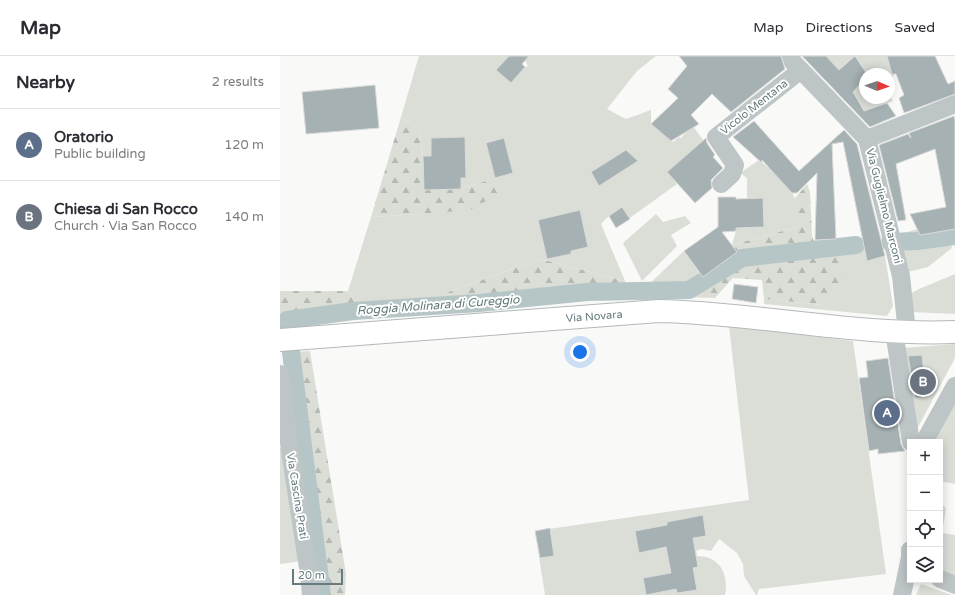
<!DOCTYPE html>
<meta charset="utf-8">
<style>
:root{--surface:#fff;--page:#f7f7f7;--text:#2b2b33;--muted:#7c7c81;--line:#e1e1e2;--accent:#db2777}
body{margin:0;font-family:"Varela Round",sans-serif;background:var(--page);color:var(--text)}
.controls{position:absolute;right:12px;bottom:12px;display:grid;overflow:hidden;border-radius:0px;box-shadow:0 2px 10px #0003}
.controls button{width:36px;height:36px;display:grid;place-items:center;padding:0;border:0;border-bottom:1px solid var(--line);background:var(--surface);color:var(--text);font:20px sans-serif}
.compass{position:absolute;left:579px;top:12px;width:36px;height:36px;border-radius:50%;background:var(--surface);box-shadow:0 2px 10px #0003;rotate:92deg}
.scale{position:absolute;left:12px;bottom:10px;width:51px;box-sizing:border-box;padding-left:4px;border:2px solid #667a7f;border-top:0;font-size:11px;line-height:14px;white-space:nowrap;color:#667a7f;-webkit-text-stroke:3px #fff;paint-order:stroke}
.you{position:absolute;left:300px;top:296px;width:14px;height:14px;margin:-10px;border:3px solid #fff;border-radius:50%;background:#1a73e8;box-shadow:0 0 0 6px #1a73e833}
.badge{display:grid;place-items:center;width:26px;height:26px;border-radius:50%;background:var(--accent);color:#fff;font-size:13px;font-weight:700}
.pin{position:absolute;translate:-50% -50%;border:2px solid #fff;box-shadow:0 1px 4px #0006}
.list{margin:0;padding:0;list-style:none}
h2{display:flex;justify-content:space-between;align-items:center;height:52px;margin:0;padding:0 16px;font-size:17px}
h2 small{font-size:13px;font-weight:400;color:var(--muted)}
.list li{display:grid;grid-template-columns:26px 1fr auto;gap:12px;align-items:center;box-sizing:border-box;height:72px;padding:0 16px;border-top:1px solid var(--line)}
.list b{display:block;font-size:15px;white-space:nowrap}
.list p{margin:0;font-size:13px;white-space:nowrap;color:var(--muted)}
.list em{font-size:13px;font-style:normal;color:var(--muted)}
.icon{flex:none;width:22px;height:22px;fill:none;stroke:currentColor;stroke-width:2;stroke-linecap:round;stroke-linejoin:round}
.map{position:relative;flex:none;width:675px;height:539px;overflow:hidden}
header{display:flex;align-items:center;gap:24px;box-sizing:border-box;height:56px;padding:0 20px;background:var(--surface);border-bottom:1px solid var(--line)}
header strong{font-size:19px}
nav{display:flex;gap:22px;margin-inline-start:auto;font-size:14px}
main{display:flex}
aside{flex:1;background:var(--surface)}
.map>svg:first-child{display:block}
.grass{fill:#dbded7}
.forest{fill:url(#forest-firs)}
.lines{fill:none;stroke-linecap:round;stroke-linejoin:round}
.canal{stroke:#b6c5c6;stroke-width:18}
.building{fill:#a6b1b3;stroke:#dbdbd9}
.major-casing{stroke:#b2b9bb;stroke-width:24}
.minor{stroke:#bec5c6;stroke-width:18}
.major{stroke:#fff;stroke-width:22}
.labels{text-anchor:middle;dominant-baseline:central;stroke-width:4;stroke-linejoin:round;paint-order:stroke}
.street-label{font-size:11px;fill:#667a7f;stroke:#fff}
.water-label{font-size:12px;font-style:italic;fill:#617879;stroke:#fff}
</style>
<header>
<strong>Map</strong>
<nav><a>Map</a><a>Directions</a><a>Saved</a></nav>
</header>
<main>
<aside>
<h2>Nearby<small>2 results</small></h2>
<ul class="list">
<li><span class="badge" style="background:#5c6f8a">A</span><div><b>Oratorio</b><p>Public building</p></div><em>120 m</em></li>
<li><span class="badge" style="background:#6b7280">B</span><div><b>Chiesa di San Rocco</b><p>Church · Via San Rocco</p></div><em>140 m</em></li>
</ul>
</aside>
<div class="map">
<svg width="675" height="539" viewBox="0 0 675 539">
<defs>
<pattern id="forest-firs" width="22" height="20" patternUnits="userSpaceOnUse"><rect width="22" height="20" fill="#dbded7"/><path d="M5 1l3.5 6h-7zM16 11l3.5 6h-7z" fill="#b5b9b4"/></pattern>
</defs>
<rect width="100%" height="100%" fill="#f9f9f7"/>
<path class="grass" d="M 139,0 L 229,0 L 216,14 L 231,27 L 245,11 L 248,10 L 245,4 L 249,0 L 376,0 L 357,15 L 327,53 L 346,63 L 371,54 L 371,68 L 393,86 L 399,81 L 401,82 L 412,69 L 423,84 L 388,116 L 397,128 L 336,172 L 329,160 L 321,168 L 345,225 L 260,203 L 133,249 L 77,249 L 68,235 L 91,161 L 144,158 L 209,124 L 181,133 L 144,134 L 143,100 L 139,73 L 121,61 Z
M 546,0 L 607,0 L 615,15 L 609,34 L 609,18 L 587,18 L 575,0 L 559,14 Z
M 585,23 L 585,42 L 609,42 L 609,38 L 613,45 L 584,55 L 573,36 Z
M 479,104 C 492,115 509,127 515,143 C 518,151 517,162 517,171 L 452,189 L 456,175 L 456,166 L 464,172 L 484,171 L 483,142 L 467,142 L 467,122 L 460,117 Z
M 376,158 L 383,166 L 405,160 L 411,167 L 391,179 L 397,190 L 362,225 L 343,187 Z
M 638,173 L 675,173 L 675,180 L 670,183 L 672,192 L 648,211 L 624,217 L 616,179 Z
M 582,183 L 587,205 L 605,200 L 613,250 L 607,260 L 484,248 L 484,243 L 544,249 L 533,184 L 551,185 Z
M 404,195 L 423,221 L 404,229 L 365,232 Z
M 675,218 L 675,258 L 631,256 L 628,239 L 639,233 Z
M 449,270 L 573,285 L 606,518 L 479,533 L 477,539 L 476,539 L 464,520 L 463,508 L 457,497 L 439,483 L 431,495 L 422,493 L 416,495 L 417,500 C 440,500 449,518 445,539 L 265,539 L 255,475 L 469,444 Z
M 675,288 L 675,302 L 636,375 L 624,292 Z
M 675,340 L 675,428 L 660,425 L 660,386 L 649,386 Z
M 0,392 L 3,392 L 22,505 L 0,508 Z
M 660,449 L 664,450 L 666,453 L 662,477 L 675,479 L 675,521 L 660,514 Z
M 641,528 L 672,539 L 636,539 Z"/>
<path class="forest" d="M 121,61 L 139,73 L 143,100 L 144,134 L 181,133 L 209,124 L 218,138 L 190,154 L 144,158 L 91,161 Z
M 527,128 L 530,136 L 532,179 L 536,196 L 558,197 L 566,227 L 544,249 L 484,243 L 482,224 L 453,222 L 435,242 L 366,240 L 365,232 L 404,229 L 423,221 L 457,196 L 452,189 L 517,171 L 516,151 L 515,142 Z
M 260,203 L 345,225 L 353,241 L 0,269 L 0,235 L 68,235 L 77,249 L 133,249 Z
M 30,295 L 66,518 L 65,539 L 38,539 L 2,297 Z"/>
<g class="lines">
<path class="canal" d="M 610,186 L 637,185 L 675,180
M 42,539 L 7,264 L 73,255 L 199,247 L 307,236 L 409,234 L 462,202 L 576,189"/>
</g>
<path class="building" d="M 229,0 L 249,0 L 242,8 L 245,11 L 231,27 L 216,14 Z
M 399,0 L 501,0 L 505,13 L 451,56 L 432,38 L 411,59 L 419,68 L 391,85 L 371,68 L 398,42 L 388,33 L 407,10 Z
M 522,0 L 546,0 L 559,14 L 575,0 L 587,18 L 585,18 L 585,23 L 573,36 L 584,55 L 607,47 L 616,60 L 590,71 Z
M 607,0 L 655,0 L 668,28 L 675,25 L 675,38 L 624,57 L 619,42 L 624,39 L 616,18 L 612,18 Z
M 95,29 L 99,72 L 26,78 L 22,36 Z
M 674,60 L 675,64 L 675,173 L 640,179 L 630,158 L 666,151 L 655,93 L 616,108 L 626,164 L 618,165 L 599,89 L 628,78 L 631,82 L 629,77 Z
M 474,65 L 519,115 L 564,74 L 577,88 L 605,200 L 587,205 L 563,86 L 552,88 L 556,183 L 535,184 L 537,117 L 517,137 L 512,137 L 482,104 L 482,107 L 453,81 Z
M 185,81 L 186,122 L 181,122 L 181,133 L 144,134 L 143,100 L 151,100 L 151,82 Z
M 224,82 L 233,117 L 215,122 L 206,87 Z
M 426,82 L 427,87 L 435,99 L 433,101 L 443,112 L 431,124 L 432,132 L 415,147 L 387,116 Z
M 346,94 L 358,105 L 319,130 L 311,116 Z
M 438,141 L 456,141 L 456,143 L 483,142 L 484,171 L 456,172 L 456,175 L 442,176 L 457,196 L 423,221 L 404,195 L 438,171 Z
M 342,151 L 350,163 L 336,172 L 329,160 Z
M 300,154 L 308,191 L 291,195 L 291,198 L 267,203 L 258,164 Z
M 454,228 L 478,231 L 476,247 L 452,243 Z
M 642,299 L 644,318 L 655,317 L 657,334 L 650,334 L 646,340 L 642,342 L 635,342 L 628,300 Z
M 608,302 L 621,388 L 623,392 L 625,395 L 598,398 L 598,393 L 589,395 L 579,322 L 588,321 L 586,305 Z
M 423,459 L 426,480 L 413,482 L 418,511 L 413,512 L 417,534 L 397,537 L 396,533 L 366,539 L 363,522 L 391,517 L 386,491 L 359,497 L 355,475 L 387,469 L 387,466 Z
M 270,472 L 274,500 L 260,502 L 255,475 Z"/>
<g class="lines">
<defs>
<g id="major">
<path id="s1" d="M 0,284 L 379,255 C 478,257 576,280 675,276"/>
</g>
</defs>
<use href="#major" class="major-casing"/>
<path class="minor" d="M 511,0 L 513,6 L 587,83 L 621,220 L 627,276
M 587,83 L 675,48
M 441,128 L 452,118 L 455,109 L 436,81 L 521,14
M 614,275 L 631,386
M 0,318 L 11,402 L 29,518 L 31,539
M 644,386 L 675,330
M 660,523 L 675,529
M 622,539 L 630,501 L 630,494"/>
<use href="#major" class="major"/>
</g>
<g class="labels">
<g class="street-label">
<text transform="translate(474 51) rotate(-38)">Vicolo Mentana</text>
<text transform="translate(604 150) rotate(76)">Via Guglielmo Marconi</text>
<text stroke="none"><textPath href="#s1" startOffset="315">Via Novara</textPath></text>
<text transform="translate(17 440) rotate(81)">Via Cascina Prati</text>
</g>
<g class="water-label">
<text transform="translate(158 249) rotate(-4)">Roggia Molinara di Cureggio</text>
</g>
</g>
</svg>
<div class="controls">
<button>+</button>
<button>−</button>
<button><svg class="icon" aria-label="locate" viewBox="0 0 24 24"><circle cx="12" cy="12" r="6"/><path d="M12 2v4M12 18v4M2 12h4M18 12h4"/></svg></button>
<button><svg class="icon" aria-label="layers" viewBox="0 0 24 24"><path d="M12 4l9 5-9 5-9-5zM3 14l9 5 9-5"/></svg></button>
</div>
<svg class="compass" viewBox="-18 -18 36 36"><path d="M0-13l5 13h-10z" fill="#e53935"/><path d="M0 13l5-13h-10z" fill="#7c7c81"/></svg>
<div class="scale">20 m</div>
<div class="you"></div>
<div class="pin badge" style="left:607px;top:357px;background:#5c6f8a">A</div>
<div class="pin badge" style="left:643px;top:326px;background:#6b7280">B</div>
</div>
</main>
